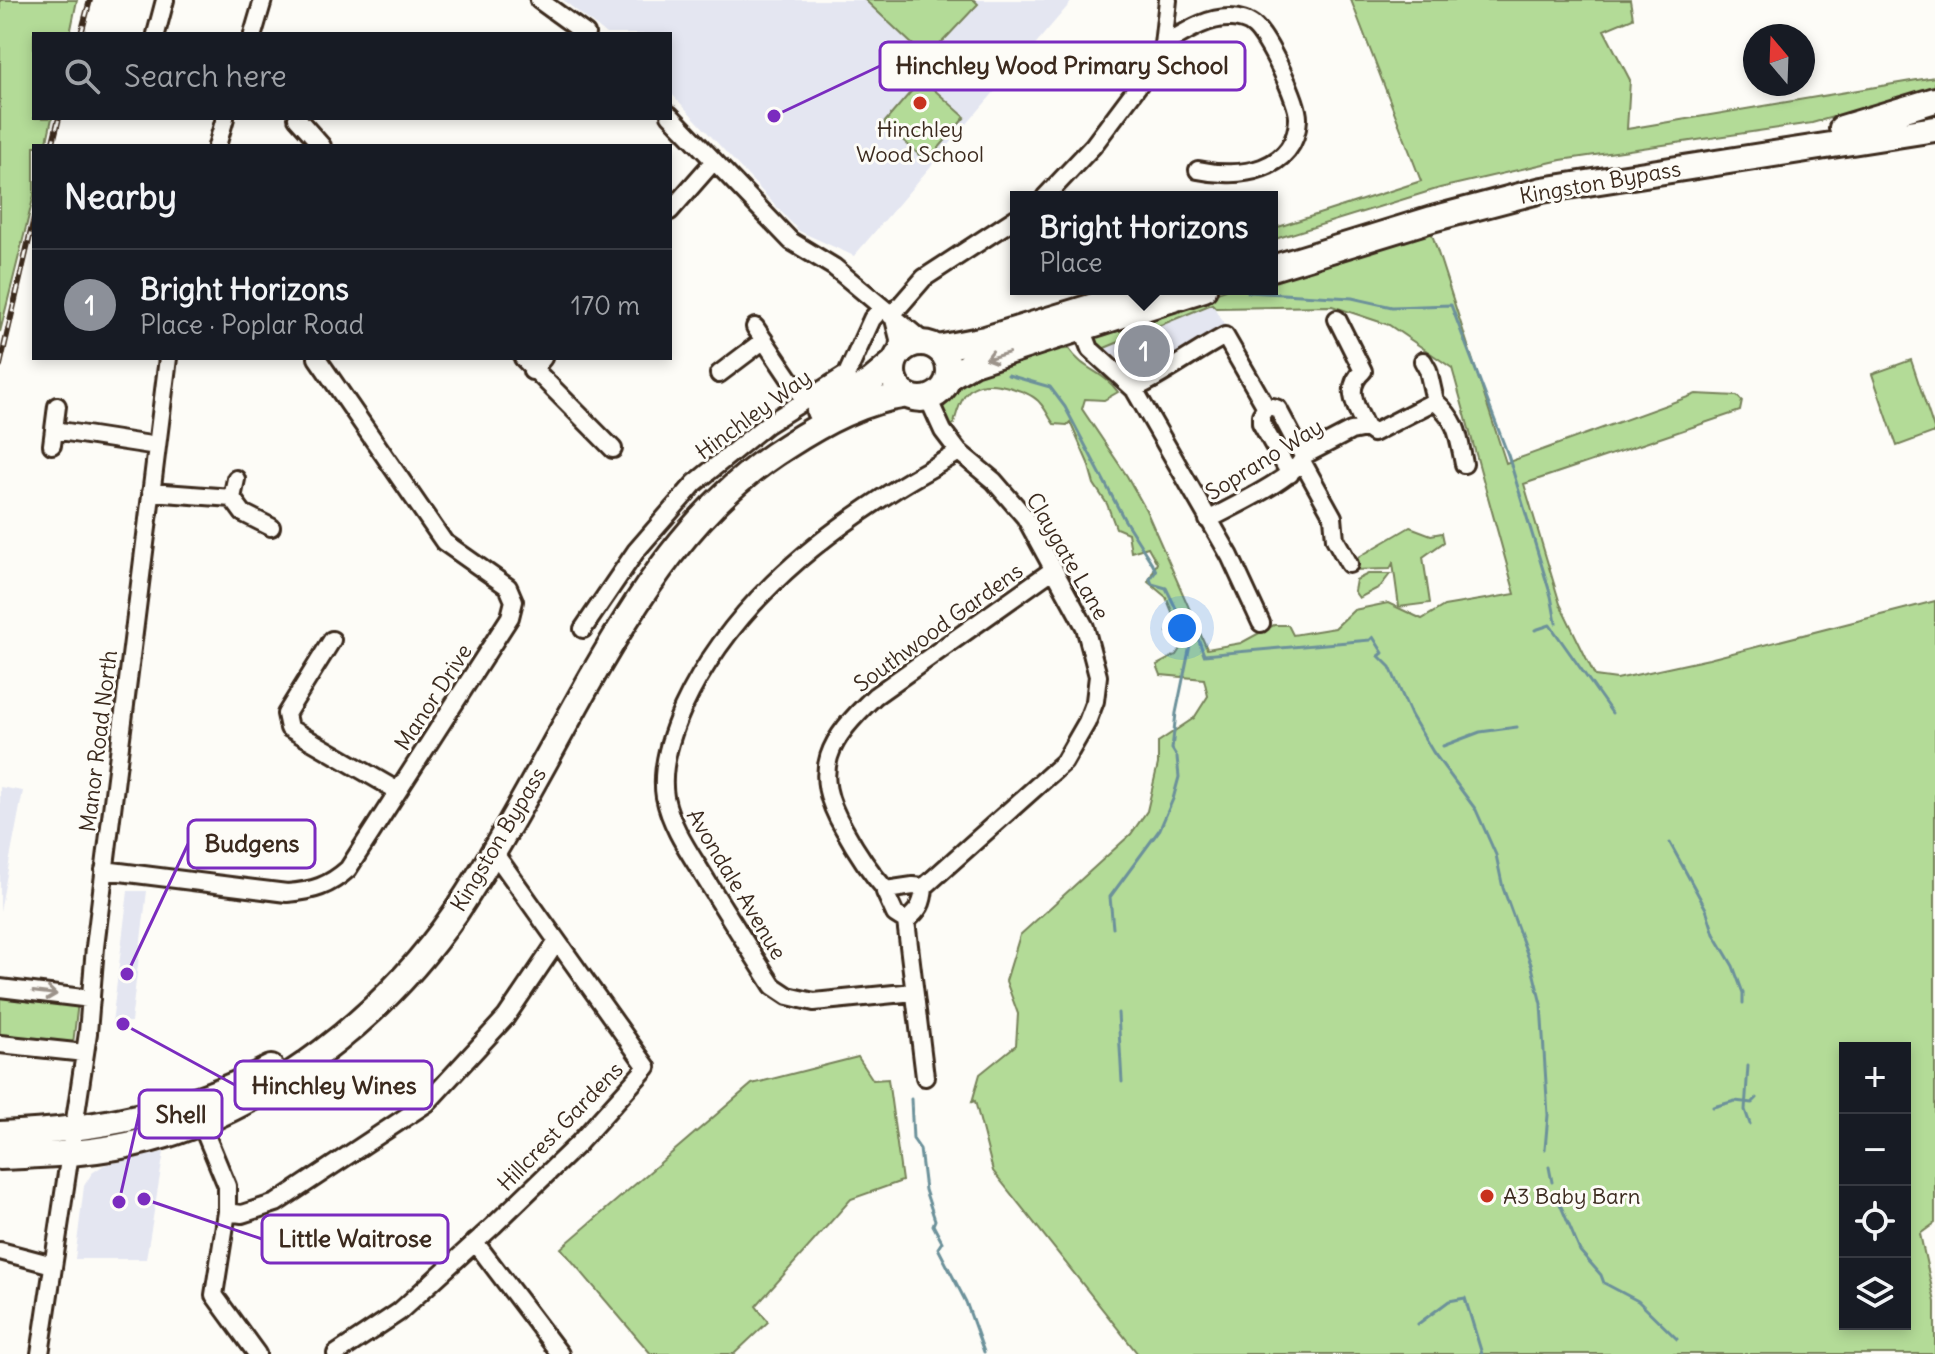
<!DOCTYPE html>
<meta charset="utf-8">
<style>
:root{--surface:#171b24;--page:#20242c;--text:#f1f3f6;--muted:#9ea1a6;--line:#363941;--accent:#8c9099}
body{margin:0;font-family:Delius,sans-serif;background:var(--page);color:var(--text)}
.controls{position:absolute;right:24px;bottom:24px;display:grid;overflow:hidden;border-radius:0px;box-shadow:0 4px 12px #0003}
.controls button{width:72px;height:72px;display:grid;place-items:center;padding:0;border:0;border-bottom:2px solid var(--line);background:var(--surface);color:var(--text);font:40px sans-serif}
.compass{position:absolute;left:1743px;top:24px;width:72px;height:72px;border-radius:50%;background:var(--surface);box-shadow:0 4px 12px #0003;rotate:341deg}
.you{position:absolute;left:1182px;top:628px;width:28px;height:28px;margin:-20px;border:6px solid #fff;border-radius:50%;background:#1a73e8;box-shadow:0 0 0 12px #1a73e833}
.badge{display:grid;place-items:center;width:52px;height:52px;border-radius:50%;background:var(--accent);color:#fff;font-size:26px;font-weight:700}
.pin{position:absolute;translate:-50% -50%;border:4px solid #fff;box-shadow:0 2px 8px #0006}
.popup{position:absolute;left:1010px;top:191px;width:268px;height:104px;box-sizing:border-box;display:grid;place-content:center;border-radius:0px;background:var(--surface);filter:drop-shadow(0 2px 6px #0005);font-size:26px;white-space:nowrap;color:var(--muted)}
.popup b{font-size:30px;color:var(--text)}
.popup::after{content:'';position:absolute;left:50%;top:100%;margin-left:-16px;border:16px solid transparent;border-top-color:var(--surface)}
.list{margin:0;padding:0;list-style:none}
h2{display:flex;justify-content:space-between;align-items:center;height:104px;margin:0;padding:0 32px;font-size:34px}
h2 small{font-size:26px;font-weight:400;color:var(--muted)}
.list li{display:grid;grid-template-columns:52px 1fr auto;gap:24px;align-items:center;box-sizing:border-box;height:112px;padding:0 32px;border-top:2px solid var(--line)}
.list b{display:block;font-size:30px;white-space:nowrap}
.list p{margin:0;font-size:26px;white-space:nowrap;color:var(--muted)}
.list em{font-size:26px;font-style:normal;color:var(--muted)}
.icon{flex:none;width:44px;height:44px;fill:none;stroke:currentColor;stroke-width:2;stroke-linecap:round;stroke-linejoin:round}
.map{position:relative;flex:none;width:1935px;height:1354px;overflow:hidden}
.search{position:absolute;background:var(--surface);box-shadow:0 4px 12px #0003;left:32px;top:32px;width:640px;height:88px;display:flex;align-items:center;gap:20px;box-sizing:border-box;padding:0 28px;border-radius:0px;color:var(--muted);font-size:30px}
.panel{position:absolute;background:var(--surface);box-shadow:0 4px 12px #0003;left:32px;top:144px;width:640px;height:216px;border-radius:0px}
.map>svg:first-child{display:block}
.built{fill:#e4e6f1}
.green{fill:#b3db97;stroke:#77825a;stroke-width:2;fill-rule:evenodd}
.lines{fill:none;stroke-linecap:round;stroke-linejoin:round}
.stream{stroke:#6c919a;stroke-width:3}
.minor-casing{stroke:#3b2a1e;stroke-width:22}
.highway-casing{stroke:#3b2a1e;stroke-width:30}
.minor{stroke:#fdfcf7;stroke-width:16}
.highway{stroke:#fdfcf7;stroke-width:24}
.rail-casing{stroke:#3b2a1e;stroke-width:6}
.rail{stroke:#fdfcf7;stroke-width:3;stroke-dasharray:9;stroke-linecap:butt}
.oneway{stroke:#9c938a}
.poi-dot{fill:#c8321e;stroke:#fdfcf7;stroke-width:3}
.labels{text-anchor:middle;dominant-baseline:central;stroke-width:6;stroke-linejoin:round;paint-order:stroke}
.poi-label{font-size:22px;fill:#3b2a1e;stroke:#fdfcf7}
.street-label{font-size:22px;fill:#3b2a1e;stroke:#fdfcf7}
.leader{fill:none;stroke:#7b2cbf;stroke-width:3}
.callout-dot{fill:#7b2cbf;stroke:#fdfcf7;stroke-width:3}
.callout{fill:#fdfcf7;stroke:#7b2cbf;stroke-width:3}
.callout-label{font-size:24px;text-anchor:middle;font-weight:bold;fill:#3b2a1e}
</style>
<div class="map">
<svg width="1935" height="1354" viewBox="0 0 1935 1354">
<rect width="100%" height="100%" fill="#fdfcf7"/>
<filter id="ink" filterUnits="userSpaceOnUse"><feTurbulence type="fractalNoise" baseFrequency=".0125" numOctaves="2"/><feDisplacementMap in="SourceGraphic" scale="16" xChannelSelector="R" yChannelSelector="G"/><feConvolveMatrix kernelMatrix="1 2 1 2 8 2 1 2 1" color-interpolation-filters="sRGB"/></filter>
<g filter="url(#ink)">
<path class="built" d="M 563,0 L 1073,0 L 854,256 L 799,231 L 670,92 L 670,34 L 606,34 Z
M 1212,304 L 1227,328 L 1189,348 L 1135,383 L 1115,355 L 1102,349 Z
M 0,787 L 23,791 L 0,911 Z
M 128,891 L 147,891 L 131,1022 L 112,1023 Z
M 164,1152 L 146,1259 L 75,1259 L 84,1186 L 92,1173 L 104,1165 Z"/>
<path class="green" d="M 0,0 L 77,0 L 70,34 L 34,34 L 34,118 L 52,118 L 46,146 L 34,146 L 34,195 L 0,332 Z
M 865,0 L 974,0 L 978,4 L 927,58 Z
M 1351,0 L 1630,0 L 1633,18 L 1604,30 L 1630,80 L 1627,129 L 1935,77 L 1935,88 L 1812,123 L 1561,160 L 1440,188 L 1272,240 L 1272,229 L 1421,181 Z
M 922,79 L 965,117 L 927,162 L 884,123 Z
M 1430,228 L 1506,463 L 1696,394 L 1737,396 L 1742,401 L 1740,411 L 1524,484 L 1560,604 L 1595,676 L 1617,679 L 1709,659 L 1935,601 L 1935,1223 L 1920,1234 L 1935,1302 L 1935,1354 L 1138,1354 L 993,1171 L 975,1101 L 972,1102 L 980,1074 L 1016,1045 L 1018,1014 L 1006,981 L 1020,935 L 1131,834 L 1147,811 L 1158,764 L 1158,742 L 1194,718 L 1208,696 L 1204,679 L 1161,675 L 1157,665 L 1176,655 L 1183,644 L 1167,632 L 1175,619 L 1166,597 L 1148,582 L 1157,563 L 1148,547 L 1131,552 L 1128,533 L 1116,528 L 1107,504 L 1094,484 L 1088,463 L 1070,422 L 1067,425 L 1054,424 C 1049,418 1046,409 1040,403 C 1034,395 1022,391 1012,388 C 976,377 962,387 954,424 L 948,428 L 940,416 C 950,374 995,361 1033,356 C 1046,354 1055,348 1069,349 C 1084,371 1103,371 1118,392 L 1104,400 L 1085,399 L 1082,409 L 1127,476 L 1146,510 L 1207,649 L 1241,643 L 1274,625 L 1288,625 L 1293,635 L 1335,628 L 1354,610 L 1388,603 L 1422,619 L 1444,606 L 1515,594 L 1452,368 L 1389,325 L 1332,306 L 1216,308 L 1212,304 L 1102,349 L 1095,344 L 1093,337 L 1099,330 L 1226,289 L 1272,289 L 1272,275 ZM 1845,1048 L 1905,1048 L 1905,1324 L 1845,1324 Z
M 1911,360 L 1935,432 L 1897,446 L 1872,374 Z
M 1410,527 L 1431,535 L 1442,533 L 1444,542 L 1423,557 L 1430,603 L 1399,607 L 1393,563 L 1390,569 L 1352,570 L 1352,561 Z
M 1368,574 L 1390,574 L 1380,587 L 1359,598 L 1354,591 L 1356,580 Z
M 0,993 L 78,1002 L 73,1044 L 0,1036 Z
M 858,1057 L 873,1080 L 888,1079 L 902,1181 L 851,1199 L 756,1306 L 768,1322 L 734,1354 L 651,1354 L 561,1248 L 752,1084 Z"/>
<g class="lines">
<path class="stream" d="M 1248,292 L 1352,298 L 1392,307 L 1451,305 L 1508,455 L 1551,596 L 1556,623
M 1008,375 L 1050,387 L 1065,407 L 1124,519 L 1153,565 L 1156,571 L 1150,579 L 1152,584 L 1166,588 L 1186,629 L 1193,631 L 1176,713 L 1172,749 L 1177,757 L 1179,777 L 1173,799 L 1160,829 L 1110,897 L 1113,928
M 1535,630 L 1550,625 L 1612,713
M 1193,633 L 1197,635 L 1204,655 L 1370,640 L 1373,637 L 1383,653 L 1379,656 L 1390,667 L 1411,715 L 1433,752 L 1476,810 L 1496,855 L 1503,888 L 1532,967 L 1541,1004 L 1548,1115 L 1545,1149
M 1443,746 L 1480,732 L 1517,727
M 1670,843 L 1706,909 L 1714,934 L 1733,966 L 1743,993 L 1743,1003
M 1118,1013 L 1122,1082
M 1748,1066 L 1745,1110 L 1750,1124
M 911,1099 L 913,1139 L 920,1149 L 925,1190 L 935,1220 L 933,1225 L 942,1242 L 938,1248 L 966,1302 L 984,1352
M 1713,1107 L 1735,1101 L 1752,1103 L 1757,1098
M 1549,1167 L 1552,1182
M 1557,1197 L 1580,1251 L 1601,1275 L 1604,1283 L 1638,1301 L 1677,1339
M 1418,1324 L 1449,1301 L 1465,1298 L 1482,1354"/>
<defs>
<path id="minor" d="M 539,0 L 586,34
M 156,34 L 165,0
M 253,34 L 263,0
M 1163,45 C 1184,33 1206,17 1231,18 C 1238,18 1249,21 1254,26 C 1267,36 1299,102 1298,119 C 1296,172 1238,179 1198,170
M 670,115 L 791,241 L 834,267 L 925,343
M 297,118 L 322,146
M 217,146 L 225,118
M 1045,197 L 1093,146 L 1147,74 L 1163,45 L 1168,0
M 670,211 L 713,162
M 891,316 L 924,278 L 1016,218
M 894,319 L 899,339 L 898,354
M 1079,320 L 1090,349 L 1134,389 C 1166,374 1193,353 1225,336 L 1266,407 L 1261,415 L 1261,423 L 1290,474
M 755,327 L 805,401
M 523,358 L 613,449
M 532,371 L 543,358
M 719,374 L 764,340
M 1134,389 L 1230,556 L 1261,623
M 1435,401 C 1458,422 1458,434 1464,464
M 1266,407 L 1273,407 L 1278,409 L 1303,456
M 1366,428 L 1373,433 L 1435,401 L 1428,370 L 1423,361
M 54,430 L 157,446
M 52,445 L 57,406
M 1302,461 L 1333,517 L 1335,539 L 1349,564
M 236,479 L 232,498 L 243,513 L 271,527
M 151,492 L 232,498
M 1208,520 C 1229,508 1299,477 1303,456 L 1351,431 L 1366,428 C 1357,409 1343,388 1363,371 L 1337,319
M 583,629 L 636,551 L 695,483 L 766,425 L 847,374 L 872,319 L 882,308
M 332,640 L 286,714 L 289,728 L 398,791
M 104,870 L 287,893 C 313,891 329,886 348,869 L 510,617 L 514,601 L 508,587 L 444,542 L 317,358
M 924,887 L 1064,762 L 1087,722 L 1095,701 L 1098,676 L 1085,627 L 1025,517 L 994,481 L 959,452 L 943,431 L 928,398
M 886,890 C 869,871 856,851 844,829 C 809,769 829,740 875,696 L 1054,569
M 906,921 C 919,910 923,904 924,887 L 913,886 L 886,890 L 885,892 L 895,914 L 906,921 L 925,1077
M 0,988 L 91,999
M 914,992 L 814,1002 L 788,996 L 773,986 C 751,952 730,918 708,883 C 692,856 671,828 665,797 C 660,767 671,735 683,708 C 727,613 808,544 896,489 C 916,476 938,465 959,452
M 0,1044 L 85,1053
M 198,1116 L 227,1186 L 227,1212 L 214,1295 L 257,1354
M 227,1212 L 242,1214 L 276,1203 L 427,1103 L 506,1017 L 556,943
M 475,1242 L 560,1354
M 0,1251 L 53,1265
M 40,1354 L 88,1033 L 95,947 L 168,358
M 336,1354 L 399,1312 L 493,1226 L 578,1144 L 647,1067 L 493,851"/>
<path id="highway" d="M 1842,128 L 1935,100
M 1272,268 L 1432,219 L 1542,190 L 1935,129
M893 371a28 28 0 1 1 56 0a28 28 0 1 1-56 0Z
M 938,348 L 985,339 L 1150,289
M 949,377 L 973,363 L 1204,289
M 819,411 L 870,382 L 894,362
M 0,1134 C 99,1130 182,1113 271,1068
M 0,1157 C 50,1155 100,1153 149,1140 C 270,1107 386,1015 456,912 C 503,841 543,764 585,689 C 638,596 694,504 787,446 C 824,422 863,401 907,395"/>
</defs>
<use href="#minor" class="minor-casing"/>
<use href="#highway" class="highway-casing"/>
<use href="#minor" class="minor"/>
<use href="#highway" class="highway"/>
<defs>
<path id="rail" d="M 81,34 L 90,0
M 52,146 L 59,118
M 0,365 L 34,218"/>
</defs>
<use href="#rail" class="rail-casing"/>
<use href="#rail" class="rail"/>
</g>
<defs><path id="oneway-shaft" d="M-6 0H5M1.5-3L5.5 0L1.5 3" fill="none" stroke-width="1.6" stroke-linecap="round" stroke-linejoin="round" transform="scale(2)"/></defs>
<g class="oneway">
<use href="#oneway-shaft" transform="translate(997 356) rotate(164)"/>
<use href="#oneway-shaft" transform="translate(45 993) rotate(7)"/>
</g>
</g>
<g class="poi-dot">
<circle cx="920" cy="103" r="8"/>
<circle cx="1487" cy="1196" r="8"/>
</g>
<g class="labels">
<g class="poi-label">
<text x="920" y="129">Hinchley<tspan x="920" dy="25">Wood School</tspan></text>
<text x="1503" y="1196" text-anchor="start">A3 Baby Barn</text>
</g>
<g class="street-label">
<text transform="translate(1600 182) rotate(-10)">Kingston Bypass</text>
<text transform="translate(753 414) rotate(-36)">Hinchley Way</text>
<text transform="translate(1264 459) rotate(-32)">Soprano Way</text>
<text transform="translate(1068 556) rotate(60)">Claygate Lane</text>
<text transform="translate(938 627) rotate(-36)">Southwood Gardens</text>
<text transform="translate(433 697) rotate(-57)">Manor Drive</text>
<text transform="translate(98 741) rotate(-83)">Manor Road North</text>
<text transform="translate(498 839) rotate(-59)">Kingston Bypass</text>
<text transform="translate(737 884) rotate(59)">Avondale Avenue</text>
<text transform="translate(560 1126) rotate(-46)">Hillcrest Gardens</text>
</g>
</g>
<path class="leader" d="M774 116L880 66M127 974L188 844M123 1024L235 1085M119 1202L139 1114M144 1199L262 1239"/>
<g class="callout-dot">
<circle cx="774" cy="116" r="8"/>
<circle cx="127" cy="974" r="8"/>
<circle cx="123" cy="1024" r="8"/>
<circle cx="119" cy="1202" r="8"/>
<circle cx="144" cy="1199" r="8"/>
</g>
<g class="callout">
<rect x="880" y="42" width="365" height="48" rx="8"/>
<rect x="188" y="820" width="127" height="48" rx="8"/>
<rect x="235" y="1061" width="197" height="48" rx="8"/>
<rect x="139" y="1090" width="83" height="48" rx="8"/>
<rect x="262" y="1215" width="186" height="48" rx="8"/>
</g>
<g class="callout-label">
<text x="1062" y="74">Hinchley Wood Primary School</text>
<text x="252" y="852">Budgens</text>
<text x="334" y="1094">Hinchley Wines</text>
<text x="181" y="1123">Shell</text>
<text x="355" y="1247">Little Waitrose</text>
</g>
</svg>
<div class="controls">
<button>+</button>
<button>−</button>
<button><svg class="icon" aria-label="locate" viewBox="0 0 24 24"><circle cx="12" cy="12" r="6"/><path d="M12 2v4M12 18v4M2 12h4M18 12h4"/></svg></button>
<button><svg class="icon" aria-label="layers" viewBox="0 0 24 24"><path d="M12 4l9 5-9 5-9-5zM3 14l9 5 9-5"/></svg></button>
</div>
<svg class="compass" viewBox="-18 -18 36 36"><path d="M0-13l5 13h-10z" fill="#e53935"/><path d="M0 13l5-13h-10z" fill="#9ea1a6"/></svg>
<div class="you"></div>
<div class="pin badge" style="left:1144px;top:351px">1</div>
<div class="popup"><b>Bright Horizons</b>Place</div>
<div class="search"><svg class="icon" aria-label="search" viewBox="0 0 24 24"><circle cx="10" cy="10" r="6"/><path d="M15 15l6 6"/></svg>Search here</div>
<section class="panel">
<h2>Nearby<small></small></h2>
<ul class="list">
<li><span class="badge">1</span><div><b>Bright Horizons</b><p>Place · Poplar Road</p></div><em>170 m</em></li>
</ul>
</section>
</div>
